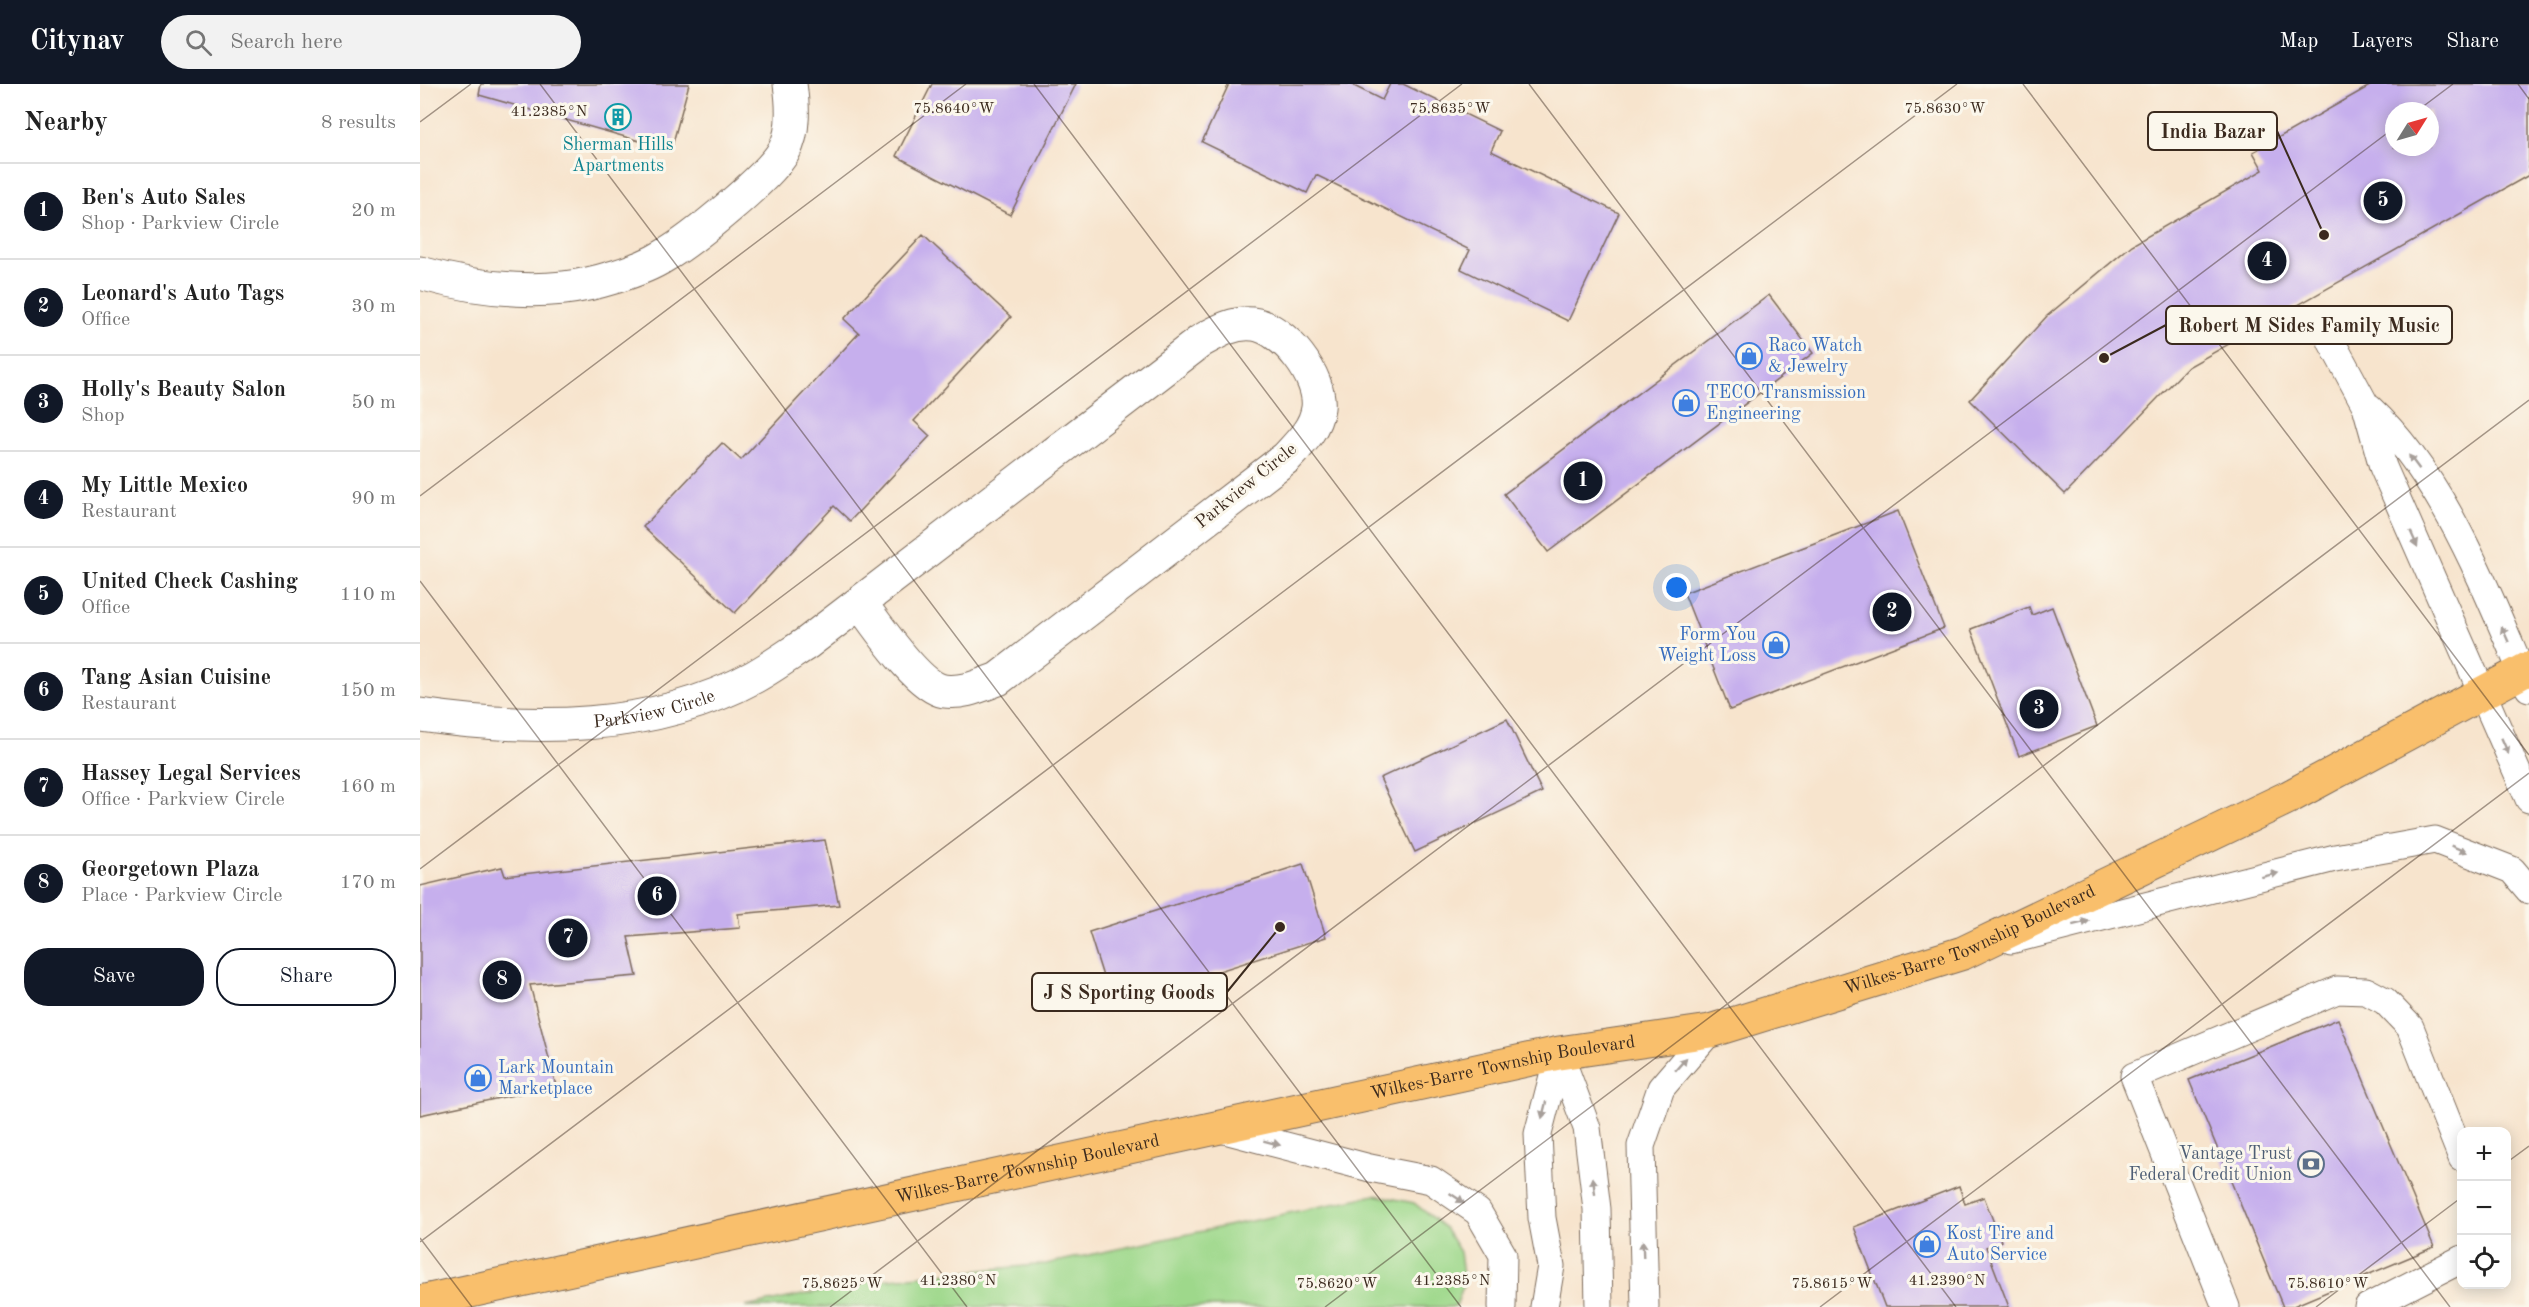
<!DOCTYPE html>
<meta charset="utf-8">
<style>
:root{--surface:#fff;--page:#f2f2f2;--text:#222;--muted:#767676;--line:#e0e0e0;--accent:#111827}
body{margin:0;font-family:"Old Standard TT",serif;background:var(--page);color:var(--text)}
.controls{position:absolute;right:18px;bottom:18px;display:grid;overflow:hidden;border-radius:12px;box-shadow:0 3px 15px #0003}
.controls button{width:54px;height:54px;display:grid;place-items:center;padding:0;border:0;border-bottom:2px solid var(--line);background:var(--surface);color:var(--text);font:30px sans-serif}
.compass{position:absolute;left:1965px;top:18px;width:54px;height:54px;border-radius:50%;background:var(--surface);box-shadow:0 3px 15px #0003;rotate:53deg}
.you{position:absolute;left:1257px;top:504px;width:21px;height:21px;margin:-15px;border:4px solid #fff;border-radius:50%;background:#1a73e8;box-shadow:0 0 0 9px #1a73e833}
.badge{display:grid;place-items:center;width:39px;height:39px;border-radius:50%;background:var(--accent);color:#fff;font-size:20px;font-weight:700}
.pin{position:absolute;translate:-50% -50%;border:3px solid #fff;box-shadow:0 2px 6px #0006}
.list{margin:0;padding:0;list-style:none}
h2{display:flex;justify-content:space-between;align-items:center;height:78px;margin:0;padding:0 24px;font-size:26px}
h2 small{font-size:20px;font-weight:400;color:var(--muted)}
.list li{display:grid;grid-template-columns:39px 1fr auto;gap:18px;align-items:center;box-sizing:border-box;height:96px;padding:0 24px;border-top:2px solid var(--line)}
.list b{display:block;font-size:22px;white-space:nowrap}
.list p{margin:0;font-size:20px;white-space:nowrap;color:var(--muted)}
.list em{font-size:20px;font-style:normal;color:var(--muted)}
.actions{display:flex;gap:12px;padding:18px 24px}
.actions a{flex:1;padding:14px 0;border:2px solid var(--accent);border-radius:24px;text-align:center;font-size:21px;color:var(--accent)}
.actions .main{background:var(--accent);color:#fff}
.icon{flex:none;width:33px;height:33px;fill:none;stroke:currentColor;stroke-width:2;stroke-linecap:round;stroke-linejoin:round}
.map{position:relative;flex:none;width:2109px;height:1223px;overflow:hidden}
header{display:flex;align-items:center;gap:36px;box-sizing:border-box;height:84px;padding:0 30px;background:var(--accent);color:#fff}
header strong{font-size:28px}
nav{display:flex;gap:33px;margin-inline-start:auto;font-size:21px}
.search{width:420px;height:54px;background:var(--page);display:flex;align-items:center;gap:15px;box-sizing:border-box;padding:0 21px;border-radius:33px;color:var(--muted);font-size:22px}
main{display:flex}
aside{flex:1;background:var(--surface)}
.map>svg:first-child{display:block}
.green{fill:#9ed88b;stroke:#6c8154;stroke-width:1.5}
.building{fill:#c6afed;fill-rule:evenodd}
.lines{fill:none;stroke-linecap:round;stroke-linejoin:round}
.service-casing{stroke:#7d6b5b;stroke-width:29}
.minor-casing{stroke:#7d6b5b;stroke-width:35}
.primary-casing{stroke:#7d6b5b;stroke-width:35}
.service{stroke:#fff;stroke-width:27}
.minor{stroke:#fff;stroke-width:33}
.primary{stroke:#f9bf6c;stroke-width:33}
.oneway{fill:#a79f9a}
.ticks{fill:none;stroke:#3b2a1e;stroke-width:1.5;stroke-opacity:0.45}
.labels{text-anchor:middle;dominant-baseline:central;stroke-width:6;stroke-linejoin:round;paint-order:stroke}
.culture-label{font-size:18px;fill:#0d838f;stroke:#fbf7ec}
.shop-label{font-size:18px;fill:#366cbe;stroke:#fbf7ec;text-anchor:start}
.street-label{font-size:18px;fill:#3b2a1e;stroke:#fbf7ec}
.service-label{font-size:18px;fill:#4e5e75;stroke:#fbf7ec;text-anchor:end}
.ticks-label{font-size:15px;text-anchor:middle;fill:#3b2a1e;stroke:#fbf7ec;stroke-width:6;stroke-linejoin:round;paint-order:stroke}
.leader{fill:none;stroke:#3b2a1e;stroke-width:2}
.callout-dot{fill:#3b2a1e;stroke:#fbf7ec;stroke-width:2}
.callout{fill:#fbf7ec;stroke:#3b2a1e;stroke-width:2}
.callout-label{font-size:20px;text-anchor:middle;font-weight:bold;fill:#3b2a1e}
</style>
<header>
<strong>Citynav</strong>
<div class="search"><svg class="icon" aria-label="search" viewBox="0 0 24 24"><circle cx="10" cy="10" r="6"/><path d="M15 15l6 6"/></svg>Search here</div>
<nav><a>Map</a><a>Layers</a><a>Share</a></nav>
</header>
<main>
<aside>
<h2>Nearby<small>8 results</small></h2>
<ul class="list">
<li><span class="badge">1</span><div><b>Ben's Auto Sales</b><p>Shop · Parkview Circle</p></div><em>20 m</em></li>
<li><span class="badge">2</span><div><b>Leonard's Auto Tags</b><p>Office</p></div><em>30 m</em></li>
<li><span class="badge">3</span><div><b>Holly's Beauty Salon</b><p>Shop</p></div><em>50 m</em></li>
<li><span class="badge">4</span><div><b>My Little Mexico</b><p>Restaurant</p></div><em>90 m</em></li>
<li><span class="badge">5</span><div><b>United Check Cashing</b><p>Office</p></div><em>110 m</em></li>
<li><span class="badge">6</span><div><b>Tang Asian Cuisine</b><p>Restaurant</p></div><em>150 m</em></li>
<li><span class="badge">7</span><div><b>Hassey Legal Services</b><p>Office · Parkview Circle</p></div><em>160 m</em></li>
<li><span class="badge">8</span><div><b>Georgetown Plaza</b><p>Place · Parkview Circle</p></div><em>170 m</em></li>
</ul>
<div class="actions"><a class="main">Save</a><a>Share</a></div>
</aside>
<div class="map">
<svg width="2109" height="1223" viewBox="0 0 2109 1223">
<rect width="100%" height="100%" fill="#fbf7ec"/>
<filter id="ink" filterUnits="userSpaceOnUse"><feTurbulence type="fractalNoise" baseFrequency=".0167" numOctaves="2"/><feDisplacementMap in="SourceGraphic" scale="12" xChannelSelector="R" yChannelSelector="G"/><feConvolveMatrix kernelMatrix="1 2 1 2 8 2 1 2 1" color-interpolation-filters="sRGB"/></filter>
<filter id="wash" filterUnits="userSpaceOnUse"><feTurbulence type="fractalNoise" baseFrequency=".008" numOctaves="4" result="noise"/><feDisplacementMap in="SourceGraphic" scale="24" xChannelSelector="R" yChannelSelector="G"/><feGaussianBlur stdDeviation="1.35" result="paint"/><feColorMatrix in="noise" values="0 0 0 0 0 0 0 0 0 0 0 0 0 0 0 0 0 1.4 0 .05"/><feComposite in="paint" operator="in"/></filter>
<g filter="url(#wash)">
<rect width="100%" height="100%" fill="#f7e4cd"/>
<path class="green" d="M 955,1111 L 994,1119 L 1025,1144 L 1040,1168 L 1044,1199 L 1036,1223 L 325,1223 L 449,1197 L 626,1180 Z"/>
<g id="blocks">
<path class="building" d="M 61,0 L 269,0 L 251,66 L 59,11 Z
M 512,0 L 656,0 L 590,131 L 476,72 Z
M 809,0 L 930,0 L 962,16 L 970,0 L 983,0 L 1080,47 L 1071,67 L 1199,129 L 1148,237 L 1041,185 L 1050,166 L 896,91 L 887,109 L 782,58 Z
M 1953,0 L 2109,0 L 2109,91 L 1768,283 L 1645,410 L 1550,316 L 1627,232 L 1712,161 L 1843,86 L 1833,68 ZM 1974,27 L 2010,27 L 2010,63 L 1974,63 Z
M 503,151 L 591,233 L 494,337 L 510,352 L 430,437 L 414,422 L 315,529 L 223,443 L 302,359 L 321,376 L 439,249 L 424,235 Z
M 1349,211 L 1393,269 L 1128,468 L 1084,410 Z
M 1478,427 L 1524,544 L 1310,626 L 1264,509 Z
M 1609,523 L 1612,531 L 1632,523 L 1677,642 L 1599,672 L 1551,545 Z
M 1087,635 L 1122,708 L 995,768 L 960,694 Z
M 405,756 L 419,821 L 318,830 L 320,844 L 208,853 L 217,892 L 110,901 L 136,1002 L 0,1031 L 0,802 L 82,783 L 85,792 Z
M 883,780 L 906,853 L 692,921 L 669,848 Z
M 1918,935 L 2014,1163 L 1871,1223 L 1863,1223 L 1769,996 Z
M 1539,1102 L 1545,1120 L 1564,1113 L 1581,1157 L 1566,1163 L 1589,1223 L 1465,1223 L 1434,1143 Z"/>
</g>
</g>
<g filter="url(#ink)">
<use href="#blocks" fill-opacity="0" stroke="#7d6b5b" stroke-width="1.5"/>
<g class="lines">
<defs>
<path id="service" d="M 1911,257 L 1946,322 L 1963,383 L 2109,715
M 1949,324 C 2026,395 2067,510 2109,604
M 1591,856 L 1915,774 L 2015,756 L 2092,786 L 2109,806
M 1139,969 L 1167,1044 L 1177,1125 L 1179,1223
M 797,1044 L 950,1084 L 1011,1096 L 1058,1128 L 1083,1171 L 1082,1223
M 1124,1223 L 1131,1182 L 1122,1134 L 1118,1050 L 1139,969
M 1225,1223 L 1221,1062 L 1241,1004 L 1290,947
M 1806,1223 L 1714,992 L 1917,906 L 1946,907 L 1965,917 L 1990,943 L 2042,1074
M 1948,1223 L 2042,1175"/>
<g id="minor">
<path d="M 0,189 C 46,202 96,209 144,204 C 172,201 221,187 244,172 C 272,156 349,93 364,67 C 375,47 373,21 370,0"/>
<path id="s1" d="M 0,631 C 110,647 233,648 334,593 C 352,583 370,570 387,559 L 781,257 C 797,248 813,238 833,240 C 864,244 902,293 898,324 C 895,345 880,359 866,374 L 578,595 C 561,601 543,610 524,607 C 498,603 457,541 441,520"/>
</g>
<g id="primary">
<path id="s2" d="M 0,1218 L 1139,969 L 1290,947 L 1543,869 L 1869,713 L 2109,584"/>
</g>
</defs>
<use href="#service" class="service-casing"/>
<use href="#minor" class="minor-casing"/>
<use href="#primary" class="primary-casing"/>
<use href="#service" class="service"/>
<use href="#minor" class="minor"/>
<use href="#primary" class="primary"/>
</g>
<defs><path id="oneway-solid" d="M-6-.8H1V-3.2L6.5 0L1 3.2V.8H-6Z" transform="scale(1.5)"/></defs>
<g class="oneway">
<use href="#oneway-solid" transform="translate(1994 378) rotate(-127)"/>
<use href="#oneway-solid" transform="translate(1994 455) rotate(66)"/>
<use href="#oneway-solid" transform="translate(2085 550) rotate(-114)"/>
<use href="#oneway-solid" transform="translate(2085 662) rotate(66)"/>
<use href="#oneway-solid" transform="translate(2039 765) rotate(22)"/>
<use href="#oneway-solid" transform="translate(1850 791) rotate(-14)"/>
<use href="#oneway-solid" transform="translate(1661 839) rotate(-14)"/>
<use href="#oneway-solid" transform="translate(1261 980) rotate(-49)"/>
<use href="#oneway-solid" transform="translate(1124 1026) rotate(104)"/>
<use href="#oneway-solid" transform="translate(852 1059) rotate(15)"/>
<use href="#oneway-solid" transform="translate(1174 1102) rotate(-97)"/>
<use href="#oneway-solid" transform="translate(1037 1114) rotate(34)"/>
<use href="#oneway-solid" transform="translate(1223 1165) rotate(-92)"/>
</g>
</g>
<path class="ticks" d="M 120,0 L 1041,1223M 614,0 L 1536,1223M 1109,0 L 2030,1223M 1603,0 L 2109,671M 2098,0 L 2109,15M 1997,27 L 2033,0M 0,38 L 51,0M 0,412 L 546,0M 0,497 L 547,1223M 0,785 L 1042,0M 2086,1079 L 2109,1062M 0,1154 L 52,1223M 0,1158 L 1537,0M 410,1223 L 1974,44M 905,1223 L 2109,316M 1400,1223 L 2109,689M 1896,1223 L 2042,1113"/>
<defs>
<symbol id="building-ring" viewBox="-11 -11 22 22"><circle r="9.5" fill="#fbf7ec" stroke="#0f9aa8" stroke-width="1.5"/><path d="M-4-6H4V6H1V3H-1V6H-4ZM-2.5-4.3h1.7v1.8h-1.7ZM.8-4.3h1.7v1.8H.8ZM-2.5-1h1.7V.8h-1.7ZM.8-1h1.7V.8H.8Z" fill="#0f9aa8"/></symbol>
<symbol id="shop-ring" viewBox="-11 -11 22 22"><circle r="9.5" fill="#fbf7ec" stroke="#3f7fe0" stroke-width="1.5"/><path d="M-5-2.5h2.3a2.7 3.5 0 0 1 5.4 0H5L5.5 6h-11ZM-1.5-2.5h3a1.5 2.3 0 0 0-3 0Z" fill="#3f7fe0"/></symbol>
<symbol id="bank-ring" viewBox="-11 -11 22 22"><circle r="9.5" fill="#fbf7ec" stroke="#5c6f8a" stroke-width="1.5"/><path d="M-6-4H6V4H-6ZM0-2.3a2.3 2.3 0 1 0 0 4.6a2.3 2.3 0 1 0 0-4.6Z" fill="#5c6f8a"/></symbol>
</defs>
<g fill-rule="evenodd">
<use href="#building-ring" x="183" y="18" width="30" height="30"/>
<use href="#shop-ring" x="1314" y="257" width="30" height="30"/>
<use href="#shop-ring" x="1251" y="304" width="30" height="30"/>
<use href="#shop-ring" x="1341" y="546" width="30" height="30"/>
<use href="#shop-ring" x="43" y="979" width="30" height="30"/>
<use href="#bank-ring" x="1876" y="1065" width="30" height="30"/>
<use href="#shop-ring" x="1492" y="1145" width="30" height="30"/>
</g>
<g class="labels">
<g class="culture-label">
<text x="198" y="61">Sherman Hills<tspan x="198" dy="21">Apartments</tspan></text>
</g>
<g class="shop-label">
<text x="1348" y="262">Raco Watch<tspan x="1348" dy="21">&amp; Jewelry</tspan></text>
<text x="1286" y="309">TECO Transmission<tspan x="1286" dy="21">Engineering</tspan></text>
<text x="1336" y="551" text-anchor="end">Form You<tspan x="1336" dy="21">Weight Loss</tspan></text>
<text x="78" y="984">Lark Mountain<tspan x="78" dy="21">Marketplace</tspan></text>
<text x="1526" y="1150">Kost Tire and<tspan x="1526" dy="21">Auto Service</tspan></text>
</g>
<g class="street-label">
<text transform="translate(826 402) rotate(-39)">Parkview Circle</text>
<text stroke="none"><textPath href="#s1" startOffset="236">Parkview Circle</textPath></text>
<text stroke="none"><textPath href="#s2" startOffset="1594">Wilkes-Barre Township Boulevard</textPath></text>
<text stroke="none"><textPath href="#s2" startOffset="1108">Wilkes-Barre Township Boulevard</textPath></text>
<text stroke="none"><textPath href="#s2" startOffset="622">Wilkes-Barre Township Boulevard</textPath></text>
</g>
<g class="service-label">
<text x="1872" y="1070">Vantage Trust<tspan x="1872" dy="21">Federal Credit Union</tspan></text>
</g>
</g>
<g class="ticks-label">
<text x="534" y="29">75.8640°W</text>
<text x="1030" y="29">75.8635°W</text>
<text x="1525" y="29">75.8630°W</text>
<text x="129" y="32">41.2385°N</text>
<text x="538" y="1201">41.2380°N</text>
<text x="1032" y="1201">41.2385°N</text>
<text x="1527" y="1201">41.2390°N</text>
<text x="422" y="1204">75.8625°W</text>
<text x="917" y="1204">75.8620°W</text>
<text x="1412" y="1204">75.8615°W</text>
<text x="1908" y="1204">75.8610°W</text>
</g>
<path class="leader" d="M1904 151L1857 47M1684 274L1746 241M860 843L807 908"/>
<g class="callout-dot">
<circle cx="1904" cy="151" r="6"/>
<circle cx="1684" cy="274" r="6"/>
<circle cx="860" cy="843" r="6"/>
</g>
<g class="callout">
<rect x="1728" y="28" width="129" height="38" rx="6"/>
<rect x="1746" y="222" width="286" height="38" rx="6"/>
<rect x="612" y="889" width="195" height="38" rx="6"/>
</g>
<g class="callout-label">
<text x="1793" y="54">India Bazar</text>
<text x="1889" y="248">Robert M Sides Family Music</text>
<text x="709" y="915">J S Sporting Goods</text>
</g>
</svg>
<div class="controls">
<button>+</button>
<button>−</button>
<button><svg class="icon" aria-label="locate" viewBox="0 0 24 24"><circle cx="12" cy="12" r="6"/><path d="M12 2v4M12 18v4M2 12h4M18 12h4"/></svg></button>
</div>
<svg class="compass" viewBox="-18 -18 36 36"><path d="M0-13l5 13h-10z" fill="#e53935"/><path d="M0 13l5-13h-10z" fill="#767676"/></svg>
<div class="you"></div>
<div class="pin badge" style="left:1163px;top:397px">1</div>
<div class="pin badge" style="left:1472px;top:528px">2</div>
<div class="pin badge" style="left:1619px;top:625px">3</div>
<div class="pin badge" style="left:1847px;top:177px">4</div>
<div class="pin badge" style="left:1963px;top:117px">5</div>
<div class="pin badge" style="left:237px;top:812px">6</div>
<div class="pin badge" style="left:148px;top:854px">7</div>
<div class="pin badge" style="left:82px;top:896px">8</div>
</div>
</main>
